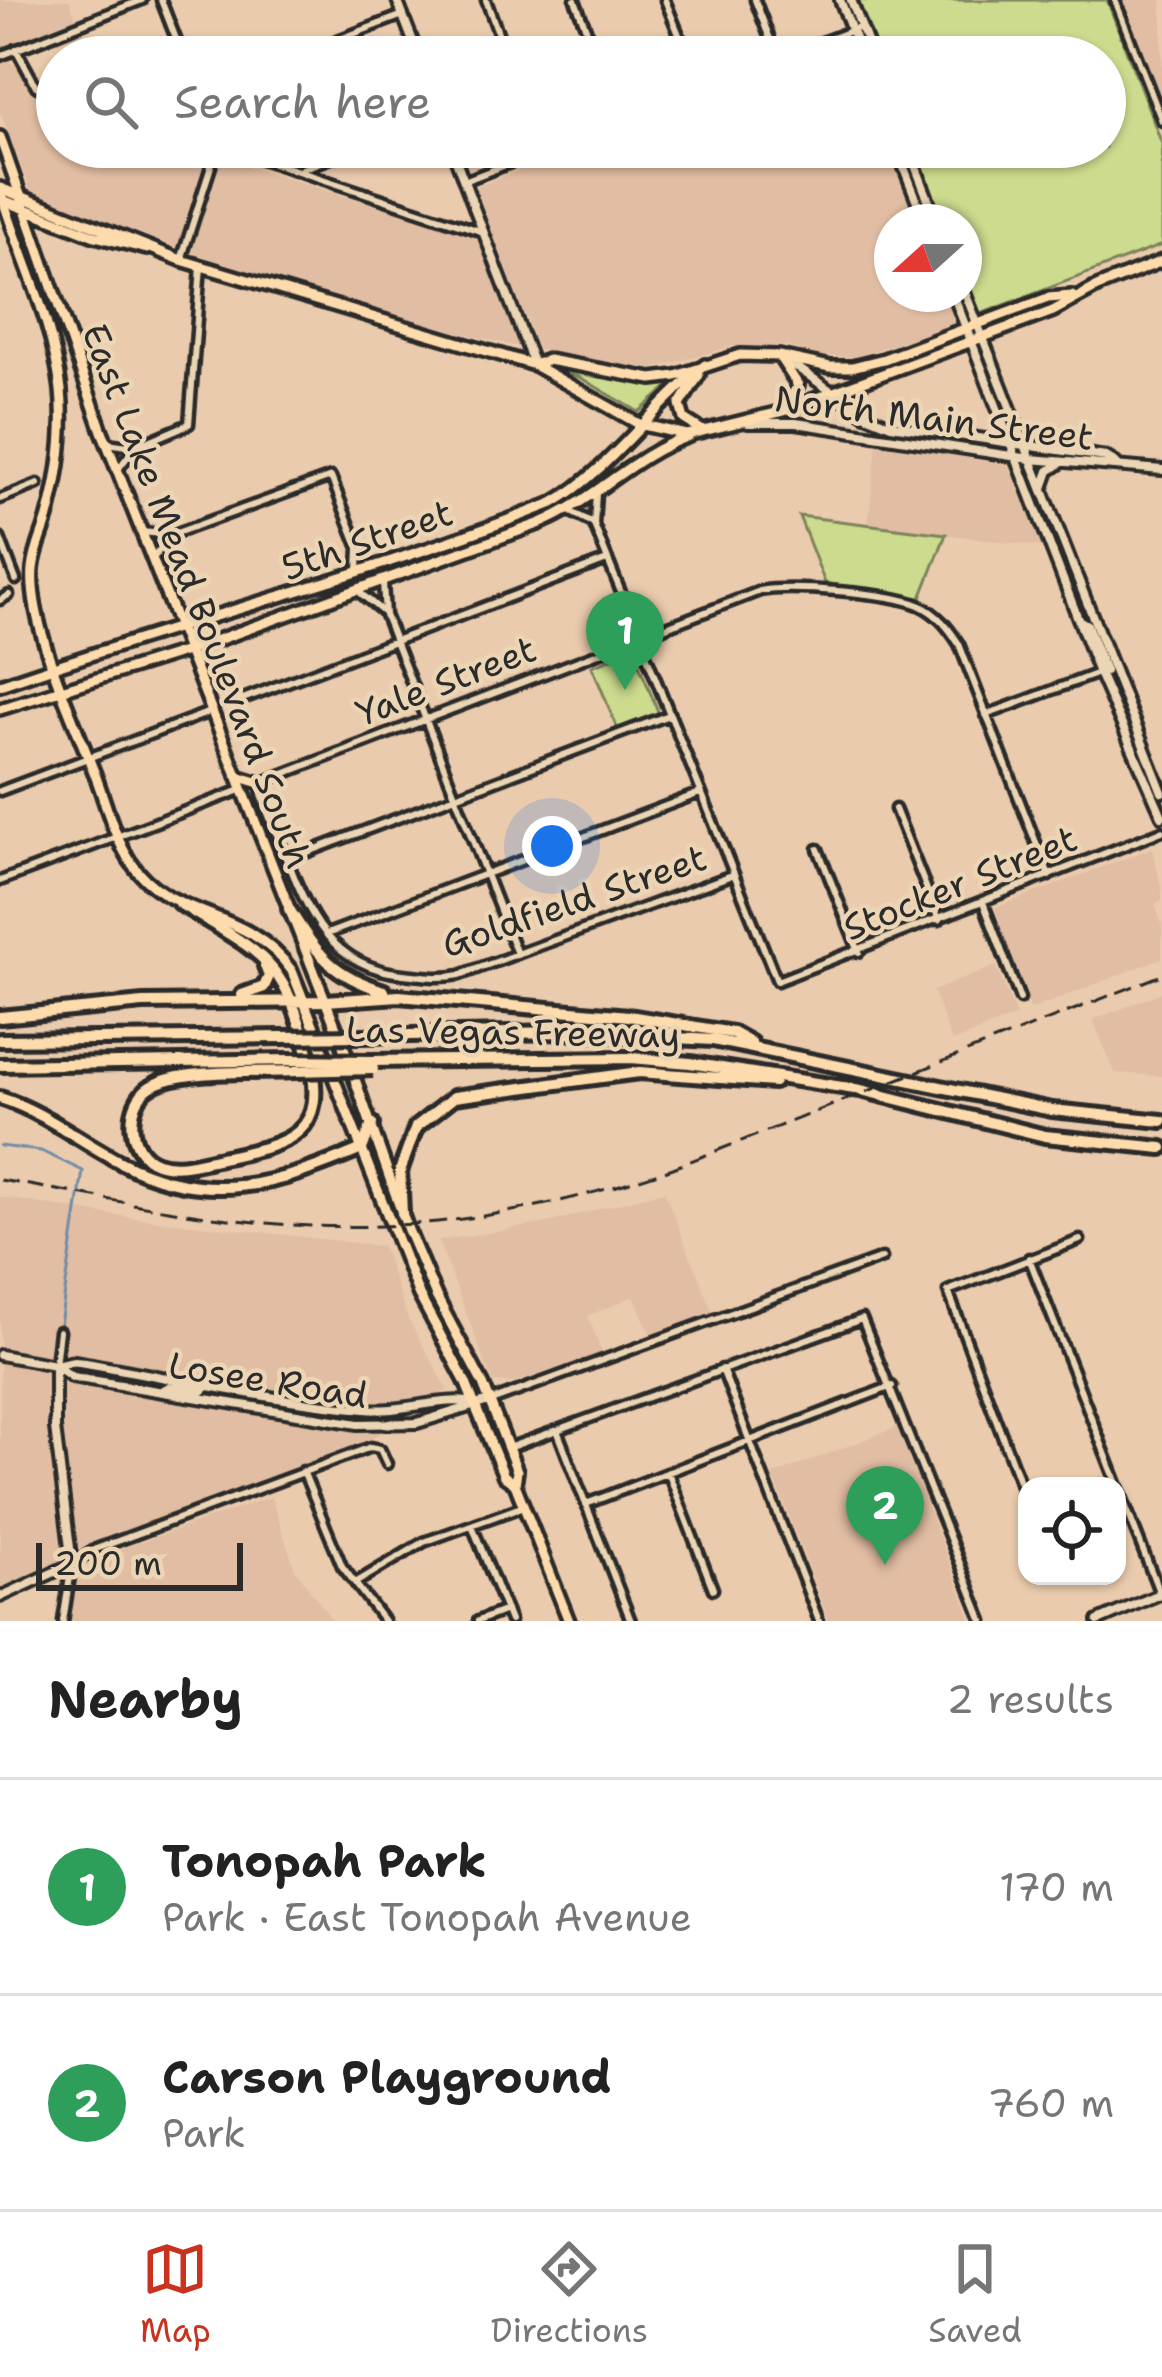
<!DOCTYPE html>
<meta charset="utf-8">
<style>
:root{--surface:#fff;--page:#f2f2f2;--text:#222;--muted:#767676;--line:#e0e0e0;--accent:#c8321e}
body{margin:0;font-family:"Shantell Sans",sans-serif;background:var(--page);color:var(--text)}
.controls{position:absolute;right:36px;bottom:36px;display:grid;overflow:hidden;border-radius:24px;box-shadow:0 3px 9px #0004}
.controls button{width:108px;height:108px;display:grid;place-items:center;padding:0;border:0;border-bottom:3px solid var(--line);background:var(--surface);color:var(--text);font:60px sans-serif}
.compass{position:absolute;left:874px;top:204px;width:108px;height:108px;border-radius:50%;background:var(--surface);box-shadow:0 3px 9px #0004;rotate:249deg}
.scale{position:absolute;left:36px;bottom:30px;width:207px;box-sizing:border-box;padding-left:12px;border:6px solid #2b2b2b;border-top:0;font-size:33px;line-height:42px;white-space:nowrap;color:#2b2b2b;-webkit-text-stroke:9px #ebd5b4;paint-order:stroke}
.you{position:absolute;left:552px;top:846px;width:42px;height:42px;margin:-30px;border:9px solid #fff;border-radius:50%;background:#1a73e8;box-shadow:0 0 0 18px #1a73e833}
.badge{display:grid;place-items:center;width:78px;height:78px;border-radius:50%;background:var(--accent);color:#fff;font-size:39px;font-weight:700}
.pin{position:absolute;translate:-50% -99px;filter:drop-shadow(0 3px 6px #0008)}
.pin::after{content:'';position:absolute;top:63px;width:42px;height:36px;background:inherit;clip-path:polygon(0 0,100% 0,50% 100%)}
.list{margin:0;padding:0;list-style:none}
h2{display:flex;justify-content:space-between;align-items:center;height:156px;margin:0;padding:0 48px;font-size:51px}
h2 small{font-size:39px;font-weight:400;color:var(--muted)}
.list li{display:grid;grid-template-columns:78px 1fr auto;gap:36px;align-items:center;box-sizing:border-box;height:216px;padding:0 48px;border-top:3px solid var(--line)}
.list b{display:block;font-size:45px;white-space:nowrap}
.list p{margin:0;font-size:39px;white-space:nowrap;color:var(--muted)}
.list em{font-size:39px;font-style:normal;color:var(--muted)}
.icon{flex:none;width:66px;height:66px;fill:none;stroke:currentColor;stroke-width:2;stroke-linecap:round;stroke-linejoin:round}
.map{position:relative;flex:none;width:1162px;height:1621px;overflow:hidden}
.search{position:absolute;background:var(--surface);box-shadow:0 3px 9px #0004;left:36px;right:36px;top:36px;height:132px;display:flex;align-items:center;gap:30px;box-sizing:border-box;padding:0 42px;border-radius:66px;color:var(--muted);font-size:45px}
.sheet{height:588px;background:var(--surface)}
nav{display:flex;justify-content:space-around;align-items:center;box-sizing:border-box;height:168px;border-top:3px solid var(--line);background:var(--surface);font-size:33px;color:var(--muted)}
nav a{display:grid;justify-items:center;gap:6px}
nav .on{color:var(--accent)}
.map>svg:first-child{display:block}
.built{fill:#e1bda3}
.green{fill:#ccdb8e;stroke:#7c835c;stroke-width:3}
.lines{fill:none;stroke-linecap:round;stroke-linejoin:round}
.stream{stroke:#718da8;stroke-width:3}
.minor-casing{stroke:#2b2b2b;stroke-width:15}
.tertiary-casing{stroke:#2b2b2b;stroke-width:16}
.secondary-casing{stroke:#2b2b2b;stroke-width:16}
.primary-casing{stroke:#2b2b2b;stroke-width:18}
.motorway-casing{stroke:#2b2b2b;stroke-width:20}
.minor{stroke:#ebd5b4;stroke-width:6}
.tertiary{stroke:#ebd5b4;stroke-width:8}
.secondary{stroke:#ebd5b4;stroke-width:8}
.primary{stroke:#fedbac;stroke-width:9}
.motorway{stroke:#fedbac;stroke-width:10}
.rail{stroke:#2b2b2b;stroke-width:3;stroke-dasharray:18 9;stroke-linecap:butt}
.motorway-bridge-casing{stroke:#2b2b2b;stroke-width:20;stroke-linecap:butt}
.motorway-bridge{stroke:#fedbac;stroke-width:10}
.labels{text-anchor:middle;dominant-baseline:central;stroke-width:9;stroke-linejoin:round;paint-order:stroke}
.street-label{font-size:36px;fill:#2b2b2b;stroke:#ebd5b4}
</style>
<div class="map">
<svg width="1162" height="1621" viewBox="0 0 1162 1621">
<rect width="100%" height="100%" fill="#ebcbad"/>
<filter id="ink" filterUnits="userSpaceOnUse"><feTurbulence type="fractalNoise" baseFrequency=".00833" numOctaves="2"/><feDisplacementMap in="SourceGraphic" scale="24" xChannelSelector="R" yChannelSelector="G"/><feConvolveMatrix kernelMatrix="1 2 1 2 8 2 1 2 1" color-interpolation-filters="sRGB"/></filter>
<g filter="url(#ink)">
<path class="built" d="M 0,0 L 69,0 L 77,21 L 0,51 Z
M 1122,0 L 1162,0 L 1162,105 Z
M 8,61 L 17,66 L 33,92 L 57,108 L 57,147 L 182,147 L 479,236 L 519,347 L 397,317 L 181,249 L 31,192 L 0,112 L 0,64 Z
M 575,147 L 893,147 L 922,222 L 892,222 L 892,294 L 950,294 L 961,323 L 854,357 L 820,356 L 786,346 L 733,346 L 647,370 L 538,349 L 474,188 Z
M 877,444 L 1009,465 L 1042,547 L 868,524 Z
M 1152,848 L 1162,890 L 1162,901 L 1155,905 L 1162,924 L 1162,958 L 1030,1010 L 995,908 Z
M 996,966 L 1016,1016 L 952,1042 L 933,991 Z
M 1162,992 L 1162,1076 L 1115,1073 L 1093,1020 Z
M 664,1191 L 713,1313 L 651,1335 L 634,1296 L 588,1316 L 602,1353 L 514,1383 L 493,1382 L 438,1241 L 547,1223 Z
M 0,1197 L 104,1214 L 382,1246 L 408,1319 L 448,1390 L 372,1438 L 82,1548 L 44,1570 L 0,1587 Z
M 897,1427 L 972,1621 L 829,1621 L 773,1475 Z
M 271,1497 L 295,1569 L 333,1621 L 69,1621 L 77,1583 L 97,1557 Z"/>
<path class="green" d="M 857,0 L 1107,0 L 1162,144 L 1162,245 L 978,315 L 964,279 L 964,222 L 942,222 L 913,147 L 1105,147 L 1105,57 L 879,57 Z
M 548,367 L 633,382 L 674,382 L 639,412 L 579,377 Z
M 799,516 L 946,534 L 921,598 L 825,583 Z
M 633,650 L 659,714 L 618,730 L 592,666 Z"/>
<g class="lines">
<path class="stream" d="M 0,1146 L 41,1151 L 83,1171 L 60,1325"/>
<defs>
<path id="minor" d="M 161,0 L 183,57
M 486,0 L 507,57
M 575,0 L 597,57
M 665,0 L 688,57
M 755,0 L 777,57
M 1115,0 L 1162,121
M 16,49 L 36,86 L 57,97
M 0,56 L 142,0
M 293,57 L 403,15
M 782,57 L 861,27
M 225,147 L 483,232
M 302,169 L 360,147
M 464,181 L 552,147
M 181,260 L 214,157 L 213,147
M 107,443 L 135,447 L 189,424 L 201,266
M 119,468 L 135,447
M 596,493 L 594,525 L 777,981 L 1162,831
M 0,499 L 38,484
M 569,511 L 591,522
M 142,532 L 171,535 L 331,477 L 359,548 L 358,570
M 0,538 L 16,580
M 152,560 L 169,537
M 383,582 L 385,615 L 517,954
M 358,591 L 383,612
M 0,600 L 9,595
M 235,702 L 607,560
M 986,715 L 1101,672
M 0,791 L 210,712
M 895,809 L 939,920
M 818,849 L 859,952
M 287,860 L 669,715
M 732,875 L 460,975 C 441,979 422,976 403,974 C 331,967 309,915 285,854 C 276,831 263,807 260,783 L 760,591 C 790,585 891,593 919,605 C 938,614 948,627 959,644 L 1049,876
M 0,881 L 241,790
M 983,902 L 1020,999
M 327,934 L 700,793
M 1029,1258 L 1160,1594
M 55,1365 L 59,1331
M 722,1369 L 819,1621
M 491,1401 L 882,1258
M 557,1430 L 631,1621
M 508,1448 L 862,1319 L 983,1621
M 303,1471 L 342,1566 L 384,1621
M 668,1472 L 713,1589
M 1027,1502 L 948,1291 L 1080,1240
M 586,1504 L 892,1386
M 472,1525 L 510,1621
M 355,1583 L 424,1542 L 524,1506
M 63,1621 L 72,1564 L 96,1549 L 371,1447 L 380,1449 L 387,1464
M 478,1621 L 506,1610"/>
<path id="tertiary" d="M 397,0 L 419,57
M 451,147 L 534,365
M 0,1597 L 72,1564 L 55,1428 L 55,1365
M 1098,1621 L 1162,1593"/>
<path id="secondary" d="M 840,0 L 862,57
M 851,0 L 873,57
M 896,147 L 925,222
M 908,147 L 937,222
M 964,290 L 1162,792
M 953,294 L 1099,673 L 1162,816
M 788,361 L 864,414 L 891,425 L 1106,457 L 1116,463
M 748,423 L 796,423 L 1031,459 L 1162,470
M 1043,488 L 1049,471 L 1061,463
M 1080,621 L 1087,625 L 1105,671
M 0,1355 L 55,1365 L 74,1361 C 170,1377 268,1401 365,1409 C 402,1413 443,1396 474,1403
M 55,1365 L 72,1377 L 358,1424 L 417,1423 L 489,1401
M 162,1391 L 169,1387 L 202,1391 L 210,1384"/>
<path id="primary" d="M 0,137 L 102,431 L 344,1048 L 408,1230 L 436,1296 L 483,1384 L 517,1471 L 515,1484 L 569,1621
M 0,188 L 181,260 L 534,365 L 639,424 L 687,435 L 780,412 L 1053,311 L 1097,287 L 1162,261
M 0,190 C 20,257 53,320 61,390 C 65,431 59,477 48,517 C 43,534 35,550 33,569 C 28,625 75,722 96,777 C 106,804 114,837 130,861 C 170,922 245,905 292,971 L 419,1295 L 465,1381 L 504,1476 L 515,1484
M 0,199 L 95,236 L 147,249
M 779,356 L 798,385 L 786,407
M 534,365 L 548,360 L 652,379 L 676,376 L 740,355 L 779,356 L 830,367 L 852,367 L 884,359 L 1048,298 L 1072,296
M 699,375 L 680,405 L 684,419 L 703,431
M 0,685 C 183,621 372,575 553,503 C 607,473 653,406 705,365
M 0,709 L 187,651 L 541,523 C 594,501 633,455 689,436
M 237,776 L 260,783"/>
<path id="motorway" d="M 179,903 C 262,955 283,955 309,1056 C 330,1137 287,1144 221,1158 C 201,1162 177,1170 157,1163 C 127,1153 124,1104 150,1087 C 179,1068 258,1073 295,1071
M 289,909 C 317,954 332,975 384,991
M 242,995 L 264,987 L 269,976 L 265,966
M 0,1017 L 143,1003 L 326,1001 L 399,996 L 629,1016 L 733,1033 L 751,1043
M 360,1036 L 563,1032 L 713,1040 L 1052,1110 L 1162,1121
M 0,1040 L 282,1037
M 370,1061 L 631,1058 L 690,1063 L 861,1090 L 1045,1136 L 1162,1148
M 0,1065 L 291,1060
M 0,1098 C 45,1112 81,1142 122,1163 C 209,1207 279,1184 362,1149 L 372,1124
M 402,1213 L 400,1171 L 416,1127 L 454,1097 L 639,1072 L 774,1082"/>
</defs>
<use href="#minor" class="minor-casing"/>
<use href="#tertiary" class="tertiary-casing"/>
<use href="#secondary" class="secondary-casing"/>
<use href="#primary" class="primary-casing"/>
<use href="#motorway" class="motorway-casing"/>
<use href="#minor" class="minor"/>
<use href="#tertiary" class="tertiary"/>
<use href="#secondary" class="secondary"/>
<use href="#primary" class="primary"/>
<use href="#motorway" class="motorway"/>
<path class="rail" d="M 0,1180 C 97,1196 194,1219 292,1225 C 424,1233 549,1211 673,1168 L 1162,975"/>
<defs>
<path id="motorway-bridge" d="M 282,1037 L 360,1036
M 291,1060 L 370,1061
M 295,1071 L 373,1069"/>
</defs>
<use href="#motorway-bridge" class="motorway-bridge-casing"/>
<use href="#motorway-bridge" class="motorway-bridge"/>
</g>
</g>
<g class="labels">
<g class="street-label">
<text transform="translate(934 418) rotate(7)">North Main Street</text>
<text transform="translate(367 540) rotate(-19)">5th Street</text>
<text transform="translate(197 596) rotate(69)">East Lake Mead Boulevard South</text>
<text transform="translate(446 681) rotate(-21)">Yale Street</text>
<text transform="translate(960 883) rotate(-22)">Stocker Street</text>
<text transform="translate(574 901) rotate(-19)">Goldfield Street</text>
<text transform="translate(513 1032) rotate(1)">Las Vegas Freeway</text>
<text transform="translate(268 1380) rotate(9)">Losee Road</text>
</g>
</g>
</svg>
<div class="controls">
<button><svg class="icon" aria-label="locate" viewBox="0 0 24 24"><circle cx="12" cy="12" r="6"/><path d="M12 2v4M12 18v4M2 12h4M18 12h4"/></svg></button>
</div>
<svg class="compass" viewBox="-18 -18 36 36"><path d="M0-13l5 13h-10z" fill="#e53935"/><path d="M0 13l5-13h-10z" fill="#767676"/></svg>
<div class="scale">200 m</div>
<div class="you"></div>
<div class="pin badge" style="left:625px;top:690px;background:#2e9e5b">1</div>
<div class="pin badge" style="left:885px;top:1565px;background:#2e9e5b">2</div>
<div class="search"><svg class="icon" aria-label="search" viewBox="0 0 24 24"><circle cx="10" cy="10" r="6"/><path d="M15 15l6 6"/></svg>Search here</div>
</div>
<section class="sheet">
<h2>Nearby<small>2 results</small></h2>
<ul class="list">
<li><span class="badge" style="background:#2e9e5b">1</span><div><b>Tonopah Park</b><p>Park · East Tonopah Avenue</p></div><em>170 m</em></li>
<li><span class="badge" style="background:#2e9e5b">2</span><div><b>Carson Playground</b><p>Park</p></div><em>760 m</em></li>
</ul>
</section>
<nav>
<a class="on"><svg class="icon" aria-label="map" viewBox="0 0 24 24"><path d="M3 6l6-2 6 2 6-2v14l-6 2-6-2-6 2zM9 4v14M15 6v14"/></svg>Map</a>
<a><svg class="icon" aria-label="directions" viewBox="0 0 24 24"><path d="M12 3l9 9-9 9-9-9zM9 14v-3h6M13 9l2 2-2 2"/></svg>Directions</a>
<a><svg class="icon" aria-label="saved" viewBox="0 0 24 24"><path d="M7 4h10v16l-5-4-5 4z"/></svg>Saved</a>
</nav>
